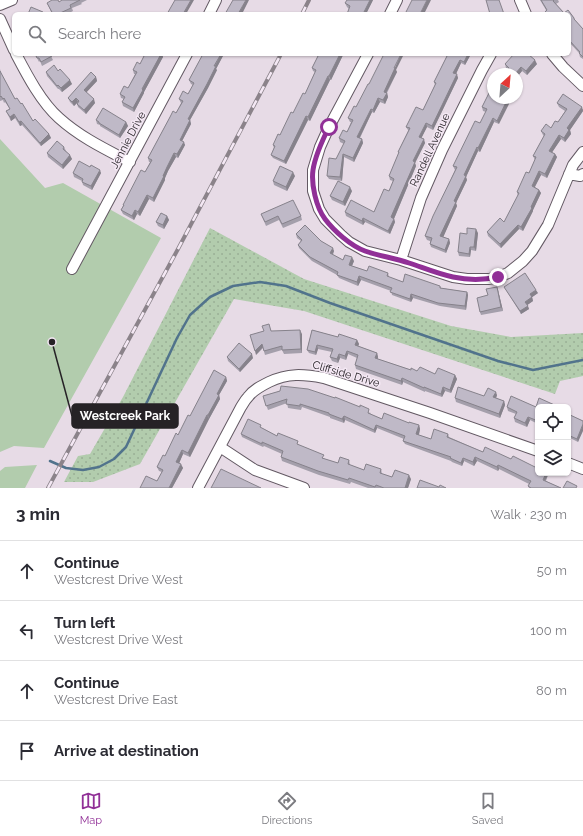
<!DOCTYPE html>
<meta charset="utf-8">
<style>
:root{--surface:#fff;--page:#f2f2f3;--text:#2b2b33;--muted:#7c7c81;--line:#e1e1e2;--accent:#913097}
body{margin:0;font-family:Raleway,sans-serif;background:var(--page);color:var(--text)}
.controls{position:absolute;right:12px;bottom:12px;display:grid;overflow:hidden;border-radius:6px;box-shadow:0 1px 3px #0004}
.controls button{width:36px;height:36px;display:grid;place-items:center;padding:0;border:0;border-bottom:1px solid var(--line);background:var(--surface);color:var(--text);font:20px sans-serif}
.compass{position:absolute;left:487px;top:68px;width:36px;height:36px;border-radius:50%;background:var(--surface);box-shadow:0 1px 3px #0004;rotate:26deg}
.stop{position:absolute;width:12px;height:12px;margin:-9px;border:3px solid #913097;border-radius:50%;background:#fff}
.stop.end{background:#913097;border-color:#fff;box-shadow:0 1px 4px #0008}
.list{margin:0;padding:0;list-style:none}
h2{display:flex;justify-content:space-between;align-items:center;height:52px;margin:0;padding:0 16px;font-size:17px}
h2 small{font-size:13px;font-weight:400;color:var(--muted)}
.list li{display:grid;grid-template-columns:26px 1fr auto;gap:12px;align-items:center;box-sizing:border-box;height:60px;padding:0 16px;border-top:1px solid var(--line)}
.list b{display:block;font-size:15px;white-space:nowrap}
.list p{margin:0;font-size:13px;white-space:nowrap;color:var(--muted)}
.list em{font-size:13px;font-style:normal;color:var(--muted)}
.icon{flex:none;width:22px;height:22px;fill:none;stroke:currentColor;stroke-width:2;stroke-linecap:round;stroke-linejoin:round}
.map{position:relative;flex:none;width:583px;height:488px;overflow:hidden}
.search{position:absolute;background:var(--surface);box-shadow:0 1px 3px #0004;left:12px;right:12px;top:12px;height:44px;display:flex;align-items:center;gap:10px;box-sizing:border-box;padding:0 14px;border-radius:6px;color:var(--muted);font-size:15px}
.sheet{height:292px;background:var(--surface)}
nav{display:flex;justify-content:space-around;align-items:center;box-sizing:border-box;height:56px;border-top:1px solid var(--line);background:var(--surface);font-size:11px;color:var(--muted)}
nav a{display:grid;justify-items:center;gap:2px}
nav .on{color:var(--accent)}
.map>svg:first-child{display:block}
.grass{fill:url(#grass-dots)}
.park{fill:#b2ccad}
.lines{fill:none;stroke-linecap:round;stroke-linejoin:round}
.stream{stroke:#51738c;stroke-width:2.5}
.minor-casing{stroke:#635963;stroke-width:12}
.minor{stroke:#fff;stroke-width:10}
.rail-casing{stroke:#8b838a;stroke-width:4}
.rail{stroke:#f4e8f4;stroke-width:2.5;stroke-dasharray:8;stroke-linecap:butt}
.wall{fill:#a49fab}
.shaded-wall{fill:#86828b}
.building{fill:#bfb9c7;stroke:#86828b}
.route{stroke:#913097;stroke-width:5}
.labels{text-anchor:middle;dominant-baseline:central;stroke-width:3;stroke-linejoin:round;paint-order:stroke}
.street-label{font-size:11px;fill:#262226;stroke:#f4e8f4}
.leader{fill:none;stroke:#262226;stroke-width:1.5}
.callout-dot{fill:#262226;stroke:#f4e8f4;stroke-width:1.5}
.callout{fill:#262226;stroke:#262226;stroke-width:1.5}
.callout-label{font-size:12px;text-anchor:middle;font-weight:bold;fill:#fff}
</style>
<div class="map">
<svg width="583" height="488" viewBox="0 0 583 488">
<defs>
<pattern id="grass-dots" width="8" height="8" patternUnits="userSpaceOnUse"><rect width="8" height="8" fill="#b2ccad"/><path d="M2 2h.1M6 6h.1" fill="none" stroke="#99af95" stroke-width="1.8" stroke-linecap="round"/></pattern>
</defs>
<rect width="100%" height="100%" fill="#e7dbe6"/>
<path class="grass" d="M 210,228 L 304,279 L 451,326 L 511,337 L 583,333 L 583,376 L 560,381 L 555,394 L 304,311 L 234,299 L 140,464 L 93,482 L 64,482 L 78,456 L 90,454 L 123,397 Z"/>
<path class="park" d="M 0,139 L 45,188 L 63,183 L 161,238 L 44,448 L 14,446 L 0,452 Z
M 37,465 L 25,488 L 0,488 L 0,471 L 5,467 Z"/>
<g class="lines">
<path class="stream" d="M 50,461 L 66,468 L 83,470 L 99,467 L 114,459 L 126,447 L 177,338 L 190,315 L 210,297 L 233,286 L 260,282 L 286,286 L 330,303 L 498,361 L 533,370 L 583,360"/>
<defs>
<path id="minor" d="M 520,0 L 526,14
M 0,5 L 12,0
M 209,14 L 216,0
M 390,14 L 397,0
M 0,19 L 14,50
M 16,54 C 27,75 41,102 59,118 C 80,137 105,149 130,162
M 368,54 L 329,127 L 320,147 L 313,170 L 313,191 L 319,209 L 325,219 L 341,235 L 349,242 L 365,251 L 401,260 L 453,277 L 467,279 L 489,279 L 498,277 L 508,273 L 523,261 L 532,251 L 548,225 L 573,165 L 583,152
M 552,54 L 563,67 L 583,86
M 569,174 L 580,176 L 583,174
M 401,260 L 421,198 L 442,150 L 482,70 L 491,54
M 72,269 L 187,54
M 220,447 L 255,470 L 304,488
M 568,463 L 583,469
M 198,488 L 241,407 C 243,404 245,400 248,397 C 253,390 261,386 269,382 C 288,373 303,374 324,378 L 430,413 L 538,451"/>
</defs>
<use href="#minor" class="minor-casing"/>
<use href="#minor" class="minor"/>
<defs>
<path id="rail" d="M 302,14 L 309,0
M 48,488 L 178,249 L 281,54"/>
</defs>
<use href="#rail" class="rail-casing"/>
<use href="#rail" class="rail"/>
</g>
<path class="wall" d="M 62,0 L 87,0 L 81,3 L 82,4 L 72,8 L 73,11 L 67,14 L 52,14 L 47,3 L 59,2 Z
M 373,0 L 366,14 L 347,14 L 349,9 L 347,7 L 345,3 Z
M 540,0 L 558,0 L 559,2 L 556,4 L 564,13 L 568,10 L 574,18 L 575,20 L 583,29 L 583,59 L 580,57 L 579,53 L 569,42 L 569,14 L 546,14 L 545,12 L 546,10 Z
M 35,54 L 50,54 L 53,60 L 42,66 L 40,61 L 39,62 Z
M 145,54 L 162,54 L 163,57 L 144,92 L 144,93 L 134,112 L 123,106 L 122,102 L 124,99 L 121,98 L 120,94 L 128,88 L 135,74 L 134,74 L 133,70 L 140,64 Z
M 203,54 L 224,54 L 216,69 L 217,70 L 208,88 L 190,120 L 191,124 L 182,141 L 185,145 L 178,158 L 176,157 L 168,171 L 165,178 L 165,180 L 154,202 L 149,199 L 140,216 L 137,214 L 134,220 L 123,214 L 121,210 L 123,206 L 123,205 L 145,172 L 150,162 L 149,162 L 148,158 L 170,117 L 176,113 L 181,103 L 179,99 L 188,94 L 193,85 L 191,84 L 189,80 Z
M 319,54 L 345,54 L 344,55 L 343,55 L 331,80 L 330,80 L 310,121 L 308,120 L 286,164 L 273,158 L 271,155 L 274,148 L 273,145 L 280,135 L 293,113 L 305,94 L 315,72 L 313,71 L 312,68 Z
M 448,54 L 471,54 L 465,65 L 461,63 L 456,74 L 458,78 L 433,130 L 427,127 L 421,138 L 425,143 L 415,163 L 416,166 L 394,219 L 395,222 L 390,234 L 365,222 L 363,225 L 346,216 L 345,212 L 374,212 L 389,191 L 393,181 L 390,180 L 389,176 L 399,153 L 398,152 L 408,131 L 408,130 L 406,127 L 423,110 L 435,85 L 434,82 Z
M 505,64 L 537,64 L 527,75 L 522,71 L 517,77 L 517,74 L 509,69 L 506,68 Z
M 0,69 L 1,73 L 15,99 L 33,121 L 49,134 L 51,138 L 41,146 L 22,125 L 20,126 L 15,118 L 11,121 L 6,111 L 10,109 L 5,102 L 4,103 L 3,100 L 0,101 Z
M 396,70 L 397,72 L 387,93 L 388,97 L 385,104 L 380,102 L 374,113 L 372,112 L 360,138 L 362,139 L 363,143 L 354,162 L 344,157 L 342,181 L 329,179 L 327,176 L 344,144 L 340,142 L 339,138 L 347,132 L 351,122 L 350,122 L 348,118 L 356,107 L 369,84 Z
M 58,71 L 72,84 L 62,92 L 59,89 L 58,89 L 47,76 L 46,72 Z
M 96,77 L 97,81 L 86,92 L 95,103 L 86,114 L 78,107 L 77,104 L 78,102 L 74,106 L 70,102 L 68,98 Z
M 493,85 L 499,124 L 494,122 L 480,152 L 478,151 L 466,177 L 467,180 L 456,203 L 457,206 L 443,237 L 449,239 L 450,243 L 446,253 L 431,247 L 430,244 L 430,241 L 427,240 L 425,236 L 455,170 L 453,166 L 480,123 L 486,112 L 483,111 L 482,107 Z
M 557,103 L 583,109 L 583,111 L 570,130 L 571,134 L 565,142 L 561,139 L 552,152 L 555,154 L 557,157 L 547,178 L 541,175 L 535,187 L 539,190 L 541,193 L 533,210 L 533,211 L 523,231 L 519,229 L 501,248 L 488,236 L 487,232 L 504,222 L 518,196 L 517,192 L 529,173 L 535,160 L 533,156 L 544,136 L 543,135 L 541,131 L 551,128 L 558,122 L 565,111 L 559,107 Z
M 96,120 L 126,122 L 128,126 L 120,138 L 100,126 L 100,125 L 97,124 Z
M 64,147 L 66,151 L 72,159 L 63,169 L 48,157 L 47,153 Z
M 90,167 L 101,173 L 92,190 L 83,185 L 82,181 L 74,177 L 73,173 Z
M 295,176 L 287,191 L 274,185 L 273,181 Z
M 352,191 L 345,206 L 332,200 L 330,196 Z
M 261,214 L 301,216 L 302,220 L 283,228 L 279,220 L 266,226 Z
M 167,216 L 169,220 L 164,229 L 158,226 L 156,222 Z
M 478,233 L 476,251 L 471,250 L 470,257 L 459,256 L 458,252 L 467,234 Z
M 296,234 L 321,241 L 334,251 L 333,255 L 343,260 L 354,261 L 352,266 L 367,271 L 388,273 L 389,277 L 403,282 L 440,286 L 441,288 L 467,292 L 468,295 L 466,310 L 440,306 L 413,298 L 411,302 L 392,295 L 391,291 L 361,280 L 358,286 L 339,278 L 337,275 L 312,261 L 299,248 L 298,245 L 301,241 L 297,238 Z
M 504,287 L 538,293 L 532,297 L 533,301 L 527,305 L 529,309 L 521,314 L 506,290 Z
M 498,290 L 503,311 L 481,315 L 480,312 L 488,295 Z
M 312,330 L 338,337 L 357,340 L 359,344 L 358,346 L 377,353 L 378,357 L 378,359 L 411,370 L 435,374 L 455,375 L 457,379 L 451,393 L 445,391 L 442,397 L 425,391 L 425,392 L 403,382 L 402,385 L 356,369 L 355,365 L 357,358 L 348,354 L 346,360 L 340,358 L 338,363 L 332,361 L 330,357 L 332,352 L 318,349 L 316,355 L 309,353 L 307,350 Z
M 271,331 L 302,334 L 302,353 L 284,354 L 282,350 L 265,355 L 263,348 L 256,355 Z
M 227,357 L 253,358 L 240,372 L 228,361 Z
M 226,377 L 227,381 L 219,395 L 220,399 L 209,419 L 190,457 L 183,454 L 179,463 L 183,468 L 172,488 L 140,488 L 157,481 L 162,472 L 159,471 L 157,467 L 165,456 L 190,416 Z
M 280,391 L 371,413 L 370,414 L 382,419 L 409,423 L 419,425 L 420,429 L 419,435 L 431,439 L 448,434 L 449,437 L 483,452 L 511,459 L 548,475 L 546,481 L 561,488 L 529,488 L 528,486 L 529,484 L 499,469 L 498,471 L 477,461 L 474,466 L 464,461 L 462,466 L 452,462 L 451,461 L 405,444 L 403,441 L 404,439 L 377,428 L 375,433 L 345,420 L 344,423 L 330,418 L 330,417 L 302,407 L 301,410 L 288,408 L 287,403 L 268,410 L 263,396 Z
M 497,395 L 496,398 L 504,401 L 505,405 L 500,418 L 456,402 L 455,398 Z
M 507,407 L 538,407 L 538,424 L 530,420 L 527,427 L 515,422 L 514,418 L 516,414 L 508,411 Z
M 568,414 L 583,421 L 578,442 L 570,438 L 568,442 Z
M 262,428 L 277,436 L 299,445 L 325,459 L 338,463 L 349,460 L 350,465 L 364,470 L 381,469 L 382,474 L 392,477 L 411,479 L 408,488 L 368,488 L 351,482 L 350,484 L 319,475 L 282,461 L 281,457 L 282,454 L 264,446 L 263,447 L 242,437 L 241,434 Z"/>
<path class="shaded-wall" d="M 191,0 L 194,0 L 186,14 L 183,14 Z
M 246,0 L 249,0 L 242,14 L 238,14 Z
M 370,0 L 373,0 L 366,14 L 363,14 Z
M 427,0 L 431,0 L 424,14 L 420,14 Z
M 160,54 L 162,54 L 163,57 L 144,92 L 144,93 L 134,112 L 133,108 Z
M 221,54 L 224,54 L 216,69 L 217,70 L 208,88 L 190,120 L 191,124 L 181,143 L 180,140 L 188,119 Z
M 340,54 L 343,54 L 343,55 L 331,80 L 329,76 Z
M 401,54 L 404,54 L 396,70 L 397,72 L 385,95 L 384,92 Z
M 468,54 L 471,54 L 465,65 L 464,62 Z
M 460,60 L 461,63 L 455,76 L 453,73 Z
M 535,60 L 537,64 L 527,75 L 526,71 Z
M 521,67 L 522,71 L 517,77 L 517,74 L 515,74 Z
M 457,74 L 458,78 L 433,130 L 432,126 Z
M 328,76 L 330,80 L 310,121 L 308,117 Z
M 96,77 L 97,81 L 85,94 L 84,90 Z
M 70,80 L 72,84 L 62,92 L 61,88 Z
M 387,93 L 388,97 L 385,104 L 383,100 Z
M 76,98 L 78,102 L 74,106 L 72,102 Z
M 378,98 L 380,102 L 374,113 L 373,110 Z
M 508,98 L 512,98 L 499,124 L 497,121 Z
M 94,99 L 95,103 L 86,114 L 84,110 Z
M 582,107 L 583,111 L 570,130 L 571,134 L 565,142 L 564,138 L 567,128 Z
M 371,109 L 372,112 L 358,141 L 357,137 Z
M 14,114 L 15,118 L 11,121 L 10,117 Z
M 306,116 L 308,120 L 286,164 L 284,161 Z
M 493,118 L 494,122 L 480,152 L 478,148 Z
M 21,121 L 22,125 L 20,126 L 19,122 Z
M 126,122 L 128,126 L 120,138 L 119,135 Z
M 426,123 L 427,127 L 420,141 L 419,137 Z
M 49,134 L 51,138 L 41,146 L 40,143 Z
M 559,135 L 561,139 L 551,154 L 549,151 Z
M 362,139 L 363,143 L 354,162 L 353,158 Z
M 424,139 L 425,143 L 415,163 L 416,166 L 393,221 L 391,217 L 413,161 Z
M 184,142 L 185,145 L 178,158 L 177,154 Z
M 477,147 L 478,151 L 466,177 L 467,180 L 456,203 L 457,206 L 442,240 L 440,236 L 464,175 Z
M 174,153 L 176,157 L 168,171 L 165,178 L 165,180 L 154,202 L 153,198 L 167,167 Z
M 343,154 L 344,157 L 342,181 L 340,177 Z
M 555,154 L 557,157 L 547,178 L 545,174 Z
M 70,155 L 72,159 L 63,169 L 62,165 Z
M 100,170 L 101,173 L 92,190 L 91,186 Z
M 539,171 L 541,175 L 533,190 L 532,186 Z
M 293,172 L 295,176 L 287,191 L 286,187 Z
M 350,187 L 352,191 L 345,206 L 343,202 Z
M 539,190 L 541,193 L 533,210 L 533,211 L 523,231 L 521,227 Z
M 147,195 L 149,199 L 140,216 L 138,212 Z
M 135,210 L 137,214 L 134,220 L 132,216 Z
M 167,216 L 169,220 L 164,229 L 163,225 Z
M 363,218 L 365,222 L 363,225 L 362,221 Z
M 394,219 L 395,222 L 390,234 L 388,231 Z
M 518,225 L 519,229 L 501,248 L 500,244 Z
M 476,229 L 478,233 L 476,251 L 474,247 Z
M 449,239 L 450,243 L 446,253 L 445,250 Z
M 470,247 L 471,250 L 470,257 L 469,254 Z
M 333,248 L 334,251 L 331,257 L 330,253 Z
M 352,257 L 354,261 L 351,268 L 349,265 Z
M 359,276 L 361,280 L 358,286 L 357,282 Z
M 497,287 L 498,290 L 503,311 L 501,307 Z
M 536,290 L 538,293 L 531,298 L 530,294 Z
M 467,292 L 468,295 L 466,310 L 465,306 Z
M 411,294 L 413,298 L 411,302 L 410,299 Z
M 532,297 L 533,301 L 526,306 L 525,302 Z
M 528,306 L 529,309 L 521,314 L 520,311 Z
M 300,330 L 302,334 L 302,353 L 301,349 Z
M 357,340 L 359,344 L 357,349 L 355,345 Z
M 262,344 L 263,347 L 256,355 L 255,351 Z
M 317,345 L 318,349 L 316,355 L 315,352 Z
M 347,351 L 348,354 L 346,360 L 345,356 Z
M 377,353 L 378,357 L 377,362 L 375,358 Z
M 252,354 L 253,358 L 240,372 L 239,369 Z
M 339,354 L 340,358 L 338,363 L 337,359 Z
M 455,375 L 457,379 L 451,393 L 450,390 Z
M 226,377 L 227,381 L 219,395 L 220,399 L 209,419 L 208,415 L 217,394 Z
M 402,378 L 403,382 L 402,385 L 401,381 Z
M 443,387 L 445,391 L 442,397 L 441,394 Z
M 496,392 L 497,395 L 495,401 L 493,397 Z
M 504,401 L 505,405 L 500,418 L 499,414 Z
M 207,415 L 209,419 L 190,457 L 188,453 Z
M 344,416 L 345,420 L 344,423 L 342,419 Z
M 528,417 L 530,420 L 527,427 L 525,423 Z
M 583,424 L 583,431 L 578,442 L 577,439 Z
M 376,425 L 377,428 L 375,433 L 374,430 Z
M 419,425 L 420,429 L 418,438 L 416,434 Z
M 568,435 L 570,438 L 568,442 Z
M 182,450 L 183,454 L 178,466 L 176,462 Z
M 475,457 L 477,461 L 474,466 L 473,462 Z
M 463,458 L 464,461 L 462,466 L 461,463 Z
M 181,464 L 183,468 L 172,488 L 169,488 Z
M 498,465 L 499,469 L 498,471 L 497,467 Z
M 546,473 L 548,473 L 548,475 L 544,483 L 543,480 Z
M 409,475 L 411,479 L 408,488 L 405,488 Z"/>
<path class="building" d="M 52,0 L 58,0 L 59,2 L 62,0 L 80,0 L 70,5 L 71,8 L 58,14 L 53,14 L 47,3 Z
M 175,0 L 191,0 L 183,14 L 167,14 Z
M 233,0 L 246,0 L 238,14 L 225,14 Z
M 347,0 L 370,0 L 363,14 L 347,14 L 350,6 L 345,3 Z
M 412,0 L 427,0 L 420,14 L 405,14 Z
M 486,0 L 499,0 L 504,14 L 490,14 Z
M 541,0 L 554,0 L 553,1 L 564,13 L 568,10 L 574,18 L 574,19 L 583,29 L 583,57 L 579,53 L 580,52 L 569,40 L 569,14 L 547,14 L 545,12 L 547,10 Z
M 31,7 L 43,12 L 42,14 L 28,14 Z
M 35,54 L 50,54 L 52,56 L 41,62 L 39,58 L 37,58 Z
M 145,54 L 161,54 L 142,89 L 143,90 L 133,108 L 122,102 L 125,97 L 120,94 L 124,86 L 128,88 L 137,72 L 133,70 L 137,62 L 140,64 Z
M 203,54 L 221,54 L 214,66 L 216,66 L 207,84 L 188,119 L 190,120 L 180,140 L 184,142 L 177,154 L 174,153 L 167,167 L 163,176 L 164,176 L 153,198 L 147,195 L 138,212 L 135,210 L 132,216 L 121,210 L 124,205 L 123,205 L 141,170 L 145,172 L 152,160 L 148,158 L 170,117 L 173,111 L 176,113 L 183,101 L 179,99 L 183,91 L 188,94 L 194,83 L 189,80 Z
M 319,54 L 340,54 L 329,76 L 328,76 L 308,117 L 306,116 L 284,161 L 271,155 L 275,146 L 273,145 L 278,134 L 280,135 L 291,112 L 293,113 L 303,93 L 305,94 L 316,70 L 312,68 Z
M 384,54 L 401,54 L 394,68 L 395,68 L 384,92 L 387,93 L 383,100 L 378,98 L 373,110 L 371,109 L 357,137 L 362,139 L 353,158 L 343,154 L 340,177 L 327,176 L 329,158 L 336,159 L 345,141 L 339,138 L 343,130 L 347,132 L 353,120 L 348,118 L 354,106 L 356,107 L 368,84 L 369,84 Z
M 448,54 L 468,54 L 464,62 L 460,60 L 453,73 L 457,74 L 432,126 L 426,123 L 419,137 L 424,139 L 413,161 L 415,162 L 391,217 L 394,219 L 388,231 L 363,218 L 362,221 L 345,212 L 351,200 L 374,212 L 384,189 L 389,191 L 394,179 L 389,176 L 399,152 L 398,152 L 410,128 L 406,127 L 416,107 L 423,110 L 436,83 L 434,82 Z
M 514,54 L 528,54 L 535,60 L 526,71 L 521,67 L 515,74 L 506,74 L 509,68 L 505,64 Z
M 54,65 L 58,71 L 60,69 L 70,80 L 61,88 L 58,85 L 57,86 L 46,72 Z
M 0,71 L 15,99 L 17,98 L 21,104 L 22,103 L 33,121 L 35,119 L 49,134 L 40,143 L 21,121 L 19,122 L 14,114 L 10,117 L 6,111 L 10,109 L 4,98 L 3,99 L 1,96 L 0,97 Z
M 91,72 L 96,77 L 84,90 L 94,99 L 84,110 L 77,104 L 79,101 L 76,98 L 72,102 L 68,98 Z
M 493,85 L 493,98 L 508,98 L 497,121 L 493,118 L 478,148 L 477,147 L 464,175 L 466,176 L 454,201 L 456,202 L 440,236 L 449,239 L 445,250 L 430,244 L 432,238 L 425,236 L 433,216 L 457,167 L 453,166 L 475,121 L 480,123 L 487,109 L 482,107 Z
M 563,94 L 582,107 L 567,128 L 569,130 L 564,138 L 559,135 L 549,151 L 555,154 L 545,174 L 539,171 L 532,186 L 539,190 L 531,207 L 532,208 L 521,227 L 518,225 L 500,244 L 487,232 L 500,218 L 504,222 L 519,193 L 517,192 L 526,172 L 529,173 L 536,157 L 533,156 L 545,134 L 541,131 L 546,124 L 551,128 L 555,121 L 558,122 L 567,109 L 557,103 Z
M 103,108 L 126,122 L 119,135 L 99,123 L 99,122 L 96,120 Z
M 57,141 L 64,147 L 63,149 L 70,155 L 62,165 L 47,153 Z
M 79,161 L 90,167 L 91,165 L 100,170 L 91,186 L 82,182 L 83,179 L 73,173 Z
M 280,166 L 293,172 L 286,187 L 273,181 Z
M 338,181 L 350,187 L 343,202 L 330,196 Z
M 293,200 L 301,216 L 282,224 L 278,216 L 265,222 L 261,214 Z
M 161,213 L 167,216 L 163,225 L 156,222 Z
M 305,225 L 321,241 L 333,248 L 330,253 L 343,260 L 345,255 L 352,257 L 349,265 L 367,271 L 369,266 L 388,273 L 387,276 L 403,282 L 405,274 L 440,286 L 440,288 L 467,292 L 465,306 L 438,303 L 411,294 L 410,299 L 390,292 L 392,288 L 359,276 L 357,282 L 337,275 L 338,272 L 310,257 L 298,245 L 302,240 L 296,234 Z
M 467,228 L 476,229 L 474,247 L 470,247 L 469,254 L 458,252 L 460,233 L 467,234 Z
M 525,273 L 536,290 L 530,294 L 532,297 L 525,302 L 528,306 L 520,311 L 504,287 Z
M 497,287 L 501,307 L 480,312 L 477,298 L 488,295 L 486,289 Z
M 269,324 L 271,331 L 300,330 L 301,349 L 282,350 L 282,346 L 264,351 L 262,344 L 255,351 L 250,335 L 264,331 L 262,326 Z
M 312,330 L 338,337 L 339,334 L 357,340 L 355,345 L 377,353 L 375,358 L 411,370 L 411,368 L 417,371 L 420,367 L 435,374 L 438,368 L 455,375 L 450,390 L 443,387 L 441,394 L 424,387 L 424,388 L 402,378 L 401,381 L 355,365 L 358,355 L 347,351 L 345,356 L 339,354 L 337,359 L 330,357 L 333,349 L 317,345 L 315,352 L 307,350 Z
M 239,343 L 252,354 L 239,369 L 227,357 Z
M 214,370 L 226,377 L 217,394 L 219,395 L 208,415 L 207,415 L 188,453 L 182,450 L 176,462 L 181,464 L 169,488 L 140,488 L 146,476 L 157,481 L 163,470 L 157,467 L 163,455 L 165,456 L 176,433 L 178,435 L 188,415 L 190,416 Z
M 281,386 L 308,389 L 335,398 L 335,397 L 360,407 L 360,405 L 369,409 L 368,413 L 382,419 L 384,413 L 409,423 L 409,422 L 419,425 L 416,434 L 431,439 L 434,429 L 448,434 L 447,437 L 483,452 L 485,447 L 511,459 L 513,456 L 537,468 L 537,466 L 538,467 L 538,473 L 546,473 L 543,480 L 561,488 L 531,488 L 528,486 L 531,481 L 498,465 L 497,467 L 475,457 L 473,462 L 463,458 L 461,463 L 450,458 L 451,457 L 403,441 L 405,436 L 376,425 L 374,430 L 344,416 L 342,419 L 329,414 L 329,413 L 300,404 L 300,406 L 286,404 L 287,399 L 266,406 L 263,396 L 280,391 Z
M 458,387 L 484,396 L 488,388 L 496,392 L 493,397 L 504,401 L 499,414 L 455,398 Z
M 511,396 L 536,407 L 539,398 L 559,407 L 538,407 L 538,421 L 528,417 L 525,423 L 514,418 L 517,412 L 507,407 Z
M 568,414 L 583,421 L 583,424 L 577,439 L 568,435 Z
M 248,419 L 261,425 L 260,427 L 277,436 L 278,433 L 298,441 L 297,444 L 324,455 L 322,458 L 338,463 L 340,457 L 349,460 L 348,464 L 364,470 L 366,464 L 381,469 L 380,473 L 392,477 L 395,470 L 409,475 L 405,488 L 384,488 L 376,485 L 375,487 L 349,478 L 348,480 L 318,471 L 281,457 L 283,451 L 262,442 L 262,444 L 241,434 Z
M 221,469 L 261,488 L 211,488 Z
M 420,480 L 439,487 L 440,485 L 446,488 L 417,488 Z
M 567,481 L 577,486 L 576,488 L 563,488 Z"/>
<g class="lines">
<path class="route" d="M 329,127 C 323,139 315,156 313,170 C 311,184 316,207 325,219 C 334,231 351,246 365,251 C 379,256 395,258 409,263 C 424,268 438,274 453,277 C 467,280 484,280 498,277"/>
</g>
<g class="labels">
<g class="street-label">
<text transform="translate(128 140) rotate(-62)">Jennie Drive</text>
<text transform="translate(430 150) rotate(-65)">Randell Avenue</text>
<text transform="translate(346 374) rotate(16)">Cliffside Drive</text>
</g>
</g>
<path class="leader" d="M52 342L72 416"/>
<circle class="callout-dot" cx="52" cy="342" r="4"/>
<rect class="callout" x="72" y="404" width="106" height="24" rx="4"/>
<g class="callout-label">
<text x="125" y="420">Westcreek Park</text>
</g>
</svg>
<div class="controls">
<button><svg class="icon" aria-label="locate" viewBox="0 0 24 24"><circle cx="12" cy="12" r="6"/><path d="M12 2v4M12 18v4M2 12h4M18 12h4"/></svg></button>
<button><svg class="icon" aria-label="layers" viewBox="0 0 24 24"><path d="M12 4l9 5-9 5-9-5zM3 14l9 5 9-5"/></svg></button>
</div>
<svg class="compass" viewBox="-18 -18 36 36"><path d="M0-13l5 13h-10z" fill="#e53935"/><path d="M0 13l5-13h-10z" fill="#7c7c81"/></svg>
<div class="stop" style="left:329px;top:127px"></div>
<div class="stop end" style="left:498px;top:277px"></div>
<div class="search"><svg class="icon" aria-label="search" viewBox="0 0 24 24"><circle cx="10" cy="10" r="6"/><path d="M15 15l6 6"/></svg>Search here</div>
</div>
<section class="sheet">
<h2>3 min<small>Walk · 230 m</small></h2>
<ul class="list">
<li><svg class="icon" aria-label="ahead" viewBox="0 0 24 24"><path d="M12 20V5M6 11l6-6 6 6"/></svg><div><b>Continue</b><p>Westcrest Drive West</p></div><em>50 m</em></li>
<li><svg class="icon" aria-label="left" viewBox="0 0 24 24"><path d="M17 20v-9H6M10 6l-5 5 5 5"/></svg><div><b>Turn left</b><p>Westcrest Drive West</p></div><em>100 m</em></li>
<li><svg class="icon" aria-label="ahead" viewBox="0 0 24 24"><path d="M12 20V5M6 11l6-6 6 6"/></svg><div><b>Continue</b><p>Westcrest Drive East</p></div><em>80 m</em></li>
<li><svg class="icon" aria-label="arrive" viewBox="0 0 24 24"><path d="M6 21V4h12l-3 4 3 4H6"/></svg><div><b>Arrive at destination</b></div></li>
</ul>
</section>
<nav>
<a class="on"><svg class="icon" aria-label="map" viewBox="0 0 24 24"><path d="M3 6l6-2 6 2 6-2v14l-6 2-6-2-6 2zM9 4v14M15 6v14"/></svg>Map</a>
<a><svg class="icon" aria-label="directions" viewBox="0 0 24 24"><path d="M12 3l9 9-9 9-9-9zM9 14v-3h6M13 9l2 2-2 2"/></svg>Directions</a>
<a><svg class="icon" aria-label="saved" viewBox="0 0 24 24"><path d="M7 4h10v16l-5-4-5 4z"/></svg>Saved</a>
</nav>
